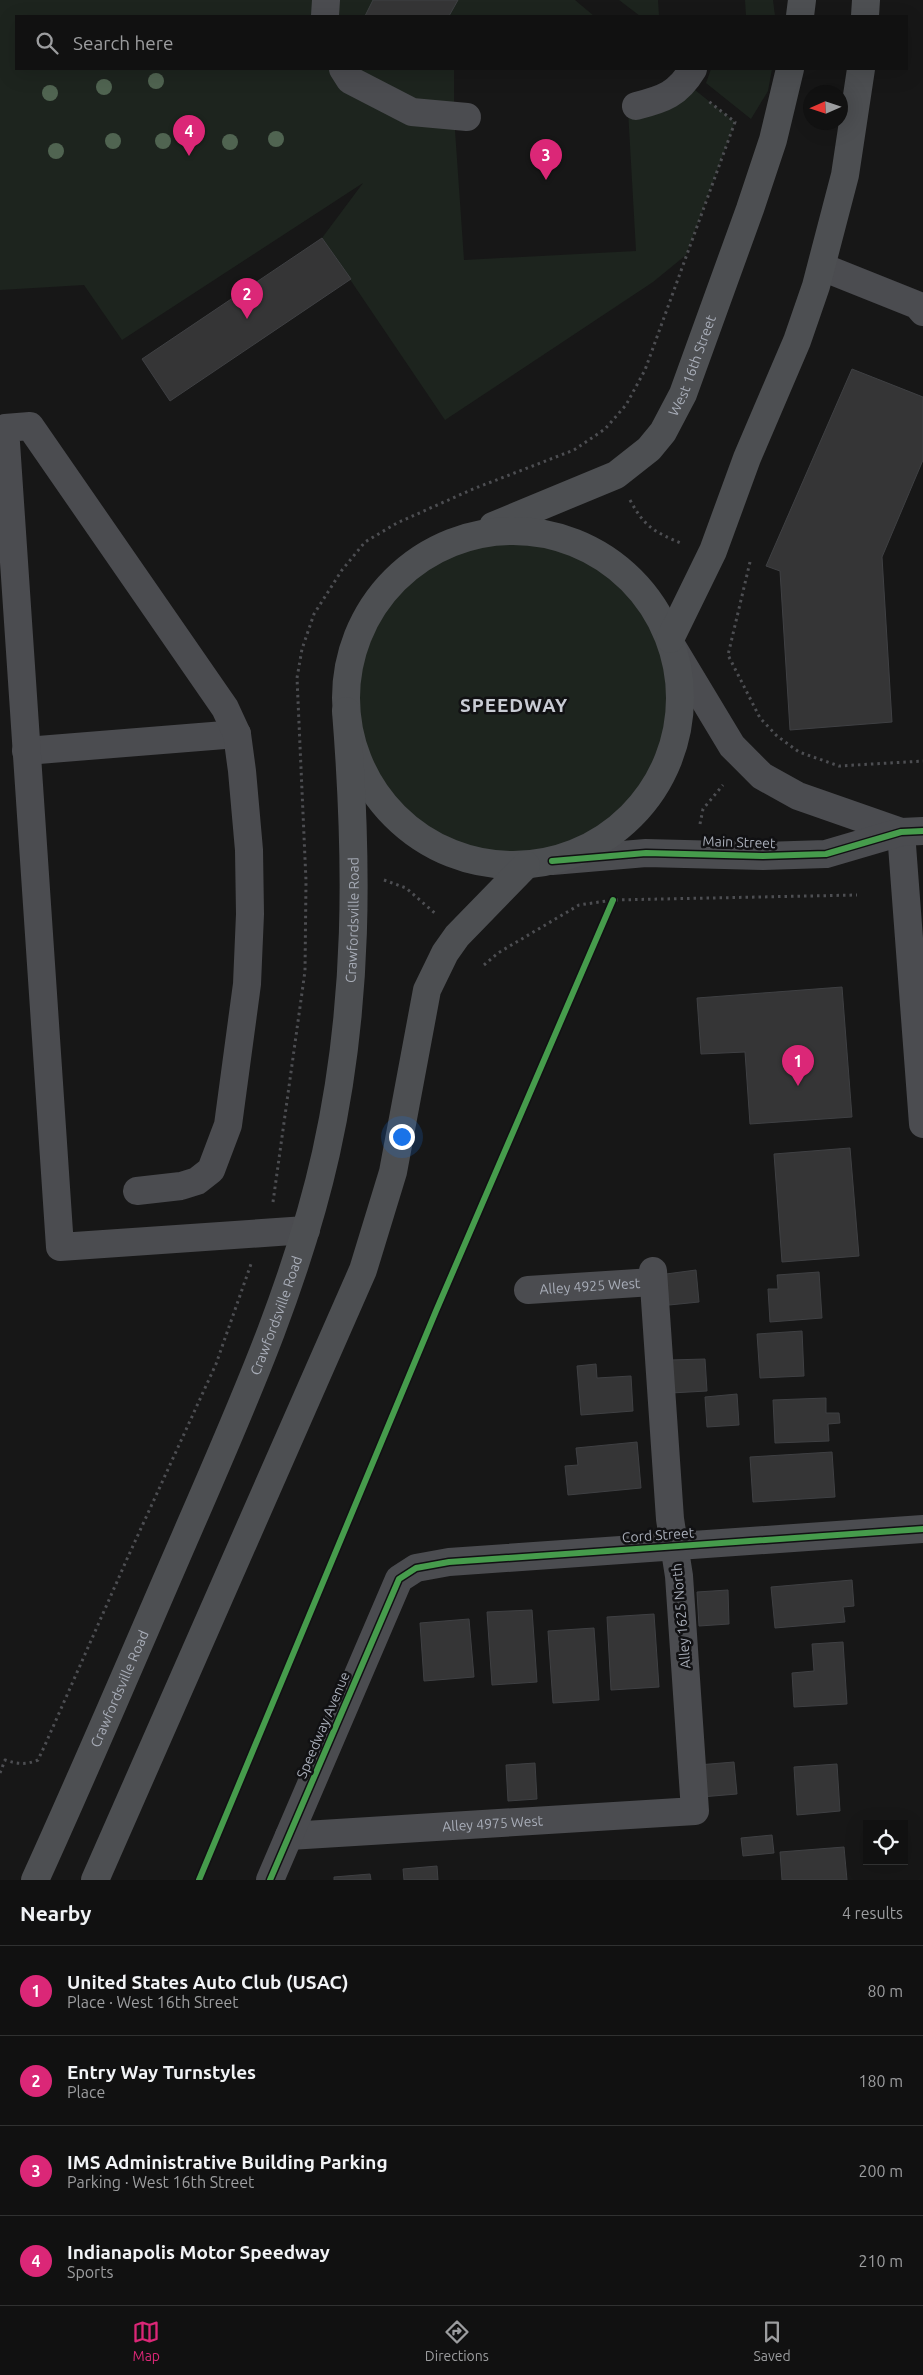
<!DOCTYPE html>
<meta charset="utf-8">
<style>
:root{--surface:#111;--page:#1e1f1f;--text:#f1f3f6;--muted:#9c9d9f;--line:#303131;--accent:#db2777}
body{margin:0;font-family:Ubuntu,sans-serif;background:var(--page);color:var(--text)}
.controls{position:absolute;right:15px;bottom:15px;display:grid;overflow:hidden;border-radius:0px;box-shadow:0 5px 20px #0002}
.controls button{width:45px;height:45px;display:grid;place-items:center;padding:0;border:0;border-bottom:1px solid var(--line);background:var(--surface);color:var(--text);font:25px sans-serif}
.compass{position:absolute;left:803px;top:85px;width:45px;height:45px;border-radius:50%;background:var(--surface);box-shadow:0 5px 20px #0002;rotate:267deg}
.you{position:absolute;left:401px;top:1136px;width:18px;height:18px;margin:-12px;border:4px solid #fff;border-radius:50%;background:#1a73e8;box-shadow:0 0 0 8px #1a73e833}
.badge{display:grid;place-items:center;width:32px;height:32px;border-radius:50%;background:var(--accent);color:#fff;font-size:16px;font-weight:700}
.pin{position:absolute;translate:-50% -41px;filter:drop-shadow(0 1px 2px #0008)}
.pin::after{content:'';position:absolute;top:26px;width:18px;height:15px;background:inherit;clip-path:polygon(0 0,100% 0,50% 100%)}
.list{margin:0;padding:0;list-style:none}
h2{display:flex;justify-content:space-between;align-items:center;height:65px;margin:0;padding:0 20px;font-size:21px}
h2 small{font-size:16px;font-weight:400;color:var(--muted)}
.list li{display:grid;grid-template-columns:32px 1fr auto;gap:15px;align-items:center;box-sizing:border-box;height:90px;padding:0 20px;border-top:1px solid var(--line)}
.list b{display:block;font-size:19px;white-space:nowrap}
.list p{margin:0;font-size:16px;white-space:nowrap;color:var(--muted)}
.list em{font-size:16px;font-style:normal;color:var(--muted)}
.icon{flex:none;width:28px;height:28px;fill:none;stroke:currentColor;stroke-width:2;stroke-linecap:round;stroke-linejoin:round}
.map{position:relative;flex:none;width:923px;height:1880px;overflow:hidden}
.search{position:absolute;background:var(--surface);box-shadow:0 5px 20px #0002;left:15px;right:15px;top:15px;height:55px;display:flex;align-items:center;gap:12px;box-sizing:border-box;padding:0 18px;border-radius:0px;color:var(--muted);font-size:19px}
.sheet{height:425px;background:var(--surface)}
nav{display:flex;justify-content:space-around;align-items:center;box-sizing:border-box;height:70px;border-top:1px solid var(--line);background:var(--surface);font-size:14px;color:var(--muted)}
nav a{display:grid;justify-items:center;gap:2px}
nav .on{color:var(--accent)}
.map>svg:first-child{display:block}
.green{fill:#1d241e}
.building{fill:#353536;stroke:#3f4043}
.lines{fill:none;stroke-linecap:round;stroke-linejoin:round}
.path{stroke:#4d4e52;stroke-width:3;stroke-dasharray:2.5 4;stroke-linecap:butt}
.minor{stroke:#4b4c50;stroke-width:28}
.major{stroke:#4d4f52;stroke-width:28}
.cycleway-casing{stroke:#111113;stroke-width:9}
.cycleway{stroke:#469c4c;stroke-width:6}
.tree{fill:#506451}
.labels{text-anchor:middle;dominant-baseline:central;stroke-width:5;stroke-linejoin:round;paint-order:stroke}
.street-label{font-size:14px;fill:#a8adb8;stroke:#111113}
.district-label{font-size:19px;font-weight:bold;letter-spacing:1px;fill:#c9ccd4;stroke:#111113}
</style>
<div class="map">
<svg width="923" height="1880" viewBox="0 0 923 1880">
<rect width="100%" height="100%" fill="#171717"/>
<path class="green" d="M 0,0 L 575,0 L 594,16 L 16,16 L 16,69 L 454,69 L 454,116 L 464,260 L 636,251 L 628,110 L 685,82 L 735,122 L 686,255 L 653,282 L 445,420 L 322,238 L 363,183 L 122,340 L 84,285 L 0,290 Z
M 619,0 L 658,0 L 659,16 L 640,16 Z
M 745,0 L 773,0 L 775,16 L 746,16 Z
M 711,69 L 772,69 L 768,91 L 751,119 L 706,83 Z
M346 698a167 167 0 1 1 334 0a167 167 0 1 1-334 0Z"/>
<path class="building" d="M 373,0 L 458,0 L 449,16 L 365,16 Z
M 322,238 L 351,279 L 170,401 L 142,359 Z
M 852,369 L 923,397 L 923,460 L 882,557 L 892,722 L 790,730 L 780,571 L 766,566 Z
M 842,987 L 852,1117 L 750,1124 L 745,1052 L 701,1054 L 697,998 Z
M 850,1148 L 859,1256 L 782,1262 L 774,1154 Z
M 696,1270 L 699,1302 L 669,1305 L 666,1274 Z
M 819,1272 L 822,1318 L 770,1322 L 768,1289 L 778,1289 L 777,1275 Z
M 802,1331 L 804,1376 L 760,1378 L 757,1334 Z
M 705,1359 L 707,1391 L 671,1393 L 670,1360 Z
M 596,1364 L 597,1378 L 631,1376 L 633,1411 L 581,1415 L 577,1366 Z
M 737,1394 L 739,1425 L 707,1427 L 705,1397 Z
M 826,1398 L 826,1413 L 839,1413 L 840,1423 L 828,1424 L 829,1441 L 775,1443 L 773,1400 Z
M 637,1442 L 641,1488 L 568,1495 L 565,1466 L 578,1465 L 576,1448 Z
M 832,1452 L 835,1497 L 753,1502 L 750,1457 Z
M 852,1580 L 854,1606 L 843,1607 L 845,1622 L 775,1628 L 771,1587 Z
M 728,1590 L 729,1624 L 699,1626 L 697,1592 Z
M 532,1610 L 537,1682 L 492,1685 L 487,1612 Z
M 654,1614 L 659,1687 L 611,1690 L 607,1617 Z
M 469,1619 L 474,1677 L 424,1681 L 420,1623 Z
M 594,1628 L 599,1700 L 553,1703 L 548,1631 Z
M 843,1642 L 847,1704 L 794,1707 L 792,1673 L 814,1671 L 812,1644 Z
M 734,1762 L 737,1794 L 701,1797 L 698,1765 Z
M 535,1763 L 537,1799 L 508,1801 L 506,1765 Z
M 837,1764 L 840,1811 L 797,1815 L 794,1767 Z
M 772,1835 L 774,1853 L 743,1856 L 741,1838 Z
M 844,1847 L 847,1880 L 782,1880 L 780,1852 Z
M 437,1866 L 438,1880 L 404,1880 L 403,1869 Z
M 370,1874 L 371,1880 L 334,1880 L 334,1877 Z"/>
<g class="lines">
<path class="path" d="M 630,500 C 645,528 655,532 683,544
M 750,562 L 728,655 L 760,718 L 777,736 L 799,752 L 839,766 L 923,761
M 700,824 L 703,809 L 723,785
M 384,880 L 406,888 L 437,915
M 484,965 L 498,953 L 579,905 L 613,900 L 857,895
M 273,1202 L 305,971 L 306,881 L 297,678 L 302,649 L 314,614 L 342,570 L 365,542 L 397,523 L 473,489 L 574,450 L 605,429 L 626,405 L 645,370 L 735,122 L 707,100
M 0,1773 L 5,1760 C 17,1764 26,1765 38,1760 L 45,1745 L 127,1559 L 216,1364 L 251,1264"/>
<g class="minor">
<path d="M 325,16 L 326,0"/>
<path d="M 343,69 L 350,80 L 412,112 L 467,117"/>
<path d="M 636,106 C 664,99 678,94 693,69"/>
<path d="M 822,267 L 917,305 L 923,312"/>
<path d="M 673,648 L 732,746 L 762,776 L 798,796 L 901,832"/>
<path d="M 26,751 L 237,734"/>
<path d="M 901,832 L 923,1124"/>
<path d="M 552,861 L 646,853 L 763,856 L 826,854 L 901,832 L 923,831"/>
<path d="M 137,1191 L 181,1186 L 197,1181 L 211,1170 L 228,1125 L 247,984 L 250,914 L 249,850 L 242,771 L 237,734 L 225,708 L 30,426 L 5,428 L 60,1247 L 306,1230"/>
<path id="s1" d="M 528,1290 L 653,1282"/>
<path id="s2" d="M 289,1836 L 695,1811 L 679,1576 L 670,1519 L 653,1271"/>
<path d="M 270,1880 L 399,1579 L 416,1568 L 449,1562 L 923,1529"/>
</g>
<g class="major">
<path d="M 800,16 L 802,0"/>
<path d="M 865,16 L 866,0"/>
<path id="s3" d="M 493,526 L 616,475 L 649,449 L 663,432 L 683,394 L 750,209 L 773,140 L 790,69"/>
<circle cx="513" cy="698" r="167"/>
<path d="M 670,639 L 713,551 L 747,458 L 797,341 L 816,286 L 845,175 L 861,69"/>
<path id="s4" d="M 35,1880 C 87,1766 136,1650 186,1535 C 240,1410 296,1287 326,1153 C 359,1005 358,862 346,711"/>
<path d="M 95,1880 L 363,1270 L 393,1172 L 427,990 L 445,953 L 457,936 L 526,865"/>
</g>
<defs>
<path id="cycleway" d="M 552,861 L 646,853 L 763,856 L 826,854 L 901,832 L 923,831
M 199,1880 L 436,1311 L 613,900
M 270,1880 L 399,1579 L 416,1568 L 449,1562 L 923,1529"/>
</defs>
<use href="#cycleway" class="cycleway-casing"/>
<use href="#cycleway" class="cycleway"/>
</g>
<g class="tree">
<circle cx="156" cy="81" r="8"/>
<circle cx="104" cy="87" r="8"/>
<circle cx="50" cy="93" r="8"/>
<circle cx="276" cy="139" r="8"/>
<circle cx="113" cy="141" r="8"/>
<circle cx="163" cy="141" r="8"/>
<circle cx="230" cy="142" r="8"/>
<circle cx="56" cy="151" r="8"/>
</g>
<g class="labels">
<g class="street-label">
<text stroke="none"><textPath href="#s3" startOffset="270">West 16th Street</textPath></text>
<text transform="translate(739 842) rotate(2)">Main Street</text>
<text stroke="none"><textPath href="#s4" startOffset="1019">Crawfordsville Road</textPath></text>
<text stroke="none"><textPath href="#s1" startOffset="62">Alley 4925 West</textPath></text>
<text stroke="none"><textPath href="#s4" startOffset="614">Crawfordsville Road</textPath></text>
<text transform="translate(658 1535) rotate(-4)">Cord Street</text>
<text transform="translate(681 1616) rotate(-95)">Alley 1625 North</text>
<text stroke="none"><textPath href="#s4" startOffset="209">Crawfordsville Road</textPath></text>
<text transform="translate(323 1725) rotate(-67)">Speedway Avenue</text>
<text stroke="none"><textPath href="#s2" startOffset="204">Alley 4975 West</textPath></text>
</g>
<g class="district-label">
<text x="514" y="705">SPEEDWAY</text>
</g>
</g>
</svg>
<div class="controls">
<button><svg class="icon" aria-label="locate" viewBox="0 0 24 24"><circle cx="12" cy="12" r="6"/><path d="M12 2v4M12 18v4M2 12h4M18 12h4"/></svg></button>
</div>
<svg class="compass" viewBox="-18 -18 36 36"><path d="M0-13l5 13h-10z" fill="#e53935"/><path d="M0 13l5-13h-10z" fill="#9c9d9f"/></svg>
<div class="you"></div>
<div class="pin badge" style="left:798px;top:1086px">1</div>
<div class="pin badge" style="left:247px;top:319px">2</div>
<div class="pin badge" style="left:546px;top:180px">3</div>
<div class="pin badge" style="left:189px;top:156px">4</div>
<div class="search"><svg class="icon" aria-label="search" viewBox="0 0 24 24"><circle cx="10" cy="10" r="6"/><path d="M15 15l6 6"/></svg>Search here</div>
</div>
<section class="sheet">
<h2>Nearby<small>4 results</small></h2>
<ul class="list">
<li><span class="badge">1</span><div><b>United States Auto Club (USAC)</b><p>Place · West 16th Street</p></div><em>80 m</em></li>
<li><span class="badge">2</span><div><b>Entry Way Turnstyles</b><p>Place</p></div><em>180 m</em></li>
<li><span class="badge">3</span><div><b>IMS Administrative Building Parking</b><p>Parking · West 16th Street</p></div><em>200 m</em></li>
<li><span class="badge">4</span><div><b>Indianapolis Motor Speedway</b><p>Sports</p></div><em>210 m</em></li>
</ul>
</section>
<nav>
<a class="on"><svg class="icon" aria-label="map" viewBox="0 0 24 24"><path d="M3 6l6-2 6 2 6-2v14l-6 2-6-2-6 2zM9 4v14M15 6v14"/></svg>Map</a>
<a><svg class="icon" aria-label="directions" viewBox="0 0 24 24"><path d="M12 3l9 9-9 9-9-9zM9 14v-3h6M13 9l2 2-2 2"/></svg>Directions</a>
<a><svg class="icon" aria-label="saved" viewBox="0 0 24 24"><path d="M7 4h10v16l-5-4-5 4z"/></svg>Saved</a>
</nav>
